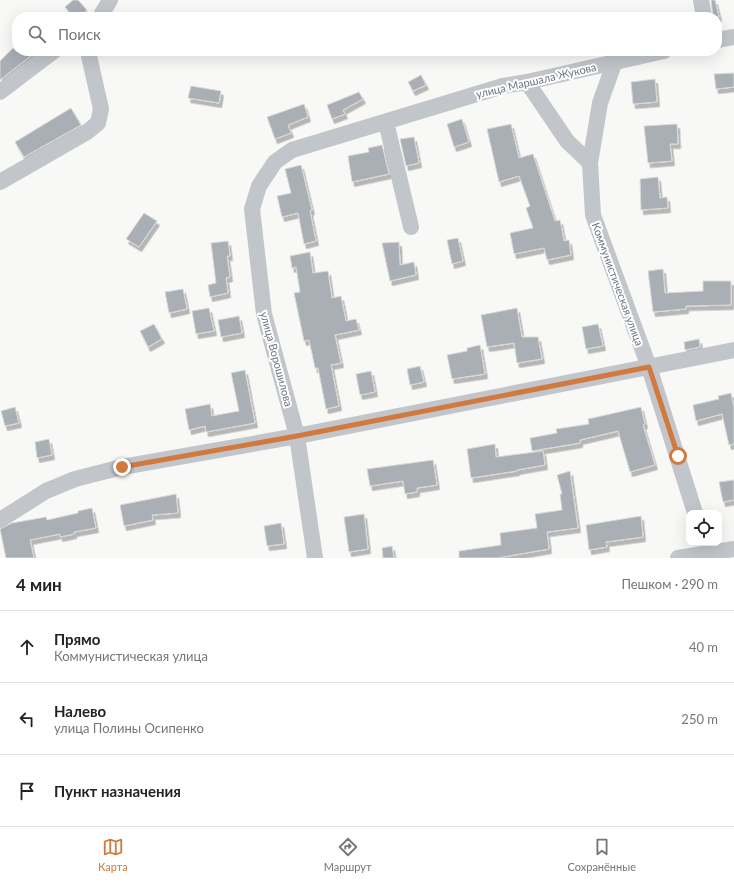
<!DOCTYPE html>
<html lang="ru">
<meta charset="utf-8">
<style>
:root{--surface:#fff;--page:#f6f6f6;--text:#222;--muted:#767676;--line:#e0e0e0;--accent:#d07a3f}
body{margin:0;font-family:Lato,sans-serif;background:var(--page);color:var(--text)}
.controls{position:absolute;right:12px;bottom:12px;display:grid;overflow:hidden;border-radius:8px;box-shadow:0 4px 16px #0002}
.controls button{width:36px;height:36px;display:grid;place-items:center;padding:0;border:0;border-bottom:1px solid var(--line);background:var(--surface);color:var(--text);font:20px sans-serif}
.stop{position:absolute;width:12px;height:12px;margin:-9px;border:3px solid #d07a3f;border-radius:50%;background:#fff}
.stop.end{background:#d07a3f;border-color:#fff;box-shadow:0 1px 4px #0008}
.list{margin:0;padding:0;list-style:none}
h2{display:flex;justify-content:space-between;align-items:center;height:52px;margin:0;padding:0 16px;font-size:17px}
h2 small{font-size:13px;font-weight:400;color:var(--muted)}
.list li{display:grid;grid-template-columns:26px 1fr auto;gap:12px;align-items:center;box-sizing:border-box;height:72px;padding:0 16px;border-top:1px solid var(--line)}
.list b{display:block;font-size:15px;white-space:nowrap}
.list p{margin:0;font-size:13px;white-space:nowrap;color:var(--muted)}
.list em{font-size:13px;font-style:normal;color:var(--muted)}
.icon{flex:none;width:22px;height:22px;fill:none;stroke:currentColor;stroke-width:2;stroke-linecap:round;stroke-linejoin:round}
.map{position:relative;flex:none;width:734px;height:558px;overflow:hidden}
.search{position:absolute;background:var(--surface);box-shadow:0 4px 16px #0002;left:12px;right:12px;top:12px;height:44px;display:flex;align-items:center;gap:10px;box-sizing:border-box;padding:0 14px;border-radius:16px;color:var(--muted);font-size:15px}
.sheet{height:268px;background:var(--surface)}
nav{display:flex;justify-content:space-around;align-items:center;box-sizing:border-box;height:56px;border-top:1px solid var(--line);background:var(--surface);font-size:11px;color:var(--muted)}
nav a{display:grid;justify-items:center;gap:2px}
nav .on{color:var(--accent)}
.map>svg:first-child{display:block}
.building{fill:#aaafb6;stroke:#dadad9;filter:url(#shadow)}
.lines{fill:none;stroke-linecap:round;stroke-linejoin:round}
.street{stroke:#c2c5c9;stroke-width:16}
.route{stroke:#d07a3f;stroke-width:5}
.labels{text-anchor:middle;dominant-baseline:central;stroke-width:4;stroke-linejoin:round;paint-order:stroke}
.street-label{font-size:11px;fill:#6b7584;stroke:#fff}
</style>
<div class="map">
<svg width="734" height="558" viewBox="0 0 734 558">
<defs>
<filter id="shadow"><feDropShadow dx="2.5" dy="4.5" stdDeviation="0" flood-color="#0004"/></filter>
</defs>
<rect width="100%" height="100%" fill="#f8f8f6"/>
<path class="building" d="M 73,0 L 78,0 L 87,10 L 79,17 L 73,17 L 65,7 Z
M 711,0 L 715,0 L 719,17 L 713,17 Z
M 13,48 L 16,51 L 37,51 L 0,80 L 0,61 Z
M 734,73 L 734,87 L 716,89 L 714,74 Z
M 421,75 L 426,85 L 413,91 L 408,82 Z
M 655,79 L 657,102 L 633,104 L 631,82 Z
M 191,86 L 221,91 L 219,103 L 188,98 Z
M 359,92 L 363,99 L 343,110 L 345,114 L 332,119 L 327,105 Z
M 304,104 L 308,117 L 288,125 L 291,133 L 275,139 L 267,117 Z
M 71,108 L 81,125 L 24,157 L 15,142 Z
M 462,119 L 469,142 L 454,147 L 447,124 Z
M 511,124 L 519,158 L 533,154 L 555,221 L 560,220 L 564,241 L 569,240 L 571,255 L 547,260 L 544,248 L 514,254 L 510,233 L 533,228 L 526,208 L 530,206 L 519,176 L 499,182 L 487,129 Z
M 677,124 L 678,144 L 670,144 L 672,161 L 648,163 L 644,126 Z
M 414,137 L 419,163 L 406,166 L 400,139 Z
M 382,145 L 389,174 L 352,182 L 348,156 L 369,152 L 368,148 Z
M 301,165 L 312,210 L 310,211 L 316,241 L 304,244 L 298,213 L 282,217 L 277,196 L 291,193 L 285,169 Z
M 658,177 L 660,198 L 667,197 L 668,208 L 641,210 L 640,179 Z
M 144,213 L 157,221 L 139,247 L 126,239 Z
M 458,238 L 463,261 L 452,264 L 447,240 Z
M 228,241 L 230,256 L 227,256 L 230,277 L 226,278 L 228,293 L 210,297 L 208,285 L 216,283 L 211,243 Z
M 399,242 L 400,265 L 414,262 L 416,275 L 390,281 L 382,243 Z
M 310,252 L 313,273 L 328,271 L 332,298 L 341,296 L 346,321 L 356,319 L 359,330 L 335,335 L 341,363 L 331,365 L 339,406 L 326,409 L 318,368 L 315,368 L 309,340 L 304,341 L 294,293 L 300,292 L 296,267 L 292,268 L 290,256 Z
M 663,269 L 665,293 L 703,291 L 703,281 L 731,281 L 731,305 L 686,306 L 686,309 L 653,312 L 648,271 Z
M 183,289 L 187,309 L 169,313 L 165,292 Z
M 209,308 L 214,331 L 196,334 L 192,311 Z
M 517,308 L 522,337 L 538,337 L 542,359 L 517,363 L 514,343 L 487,347 L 481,315 Z
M 239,316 L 242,333 L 221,337 L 218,320 Z
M 154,324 L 162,339 L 148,347 L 140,331 Z
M 598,324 L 603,346 L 586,349 L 582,327 Z
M 699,339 L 700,347 L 685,350 L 684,342 Z
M 480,345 L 485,374 L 452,379 L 447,355 L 467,351 L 467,348 Z
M 420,366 L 424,382 L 410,385 L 407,369 Z
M 245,370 L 255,423 L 206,432 L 205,426 L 189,430 L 185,409 L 210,404 L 212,416 L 239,411 L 231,373 Z
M 371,371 L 375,392 L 360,395 L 356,374 Z
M 731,393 L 734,407 L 734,444 L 729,445 L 722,414 L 696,421 L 693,405 L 719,399 L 718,396 Z
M 15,407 L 19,423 L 5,426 L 1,411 Z
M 641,407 L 645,424 L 643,425 L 655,465 L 630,472 L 618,431 L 580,440 L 580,443 L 532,451 L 530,438 L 557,433 L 556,429 L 589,424 L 588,419 Z
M 49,439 L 52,455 L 37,458 L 35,442 Z
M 495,444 L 496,457 L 543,451 L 545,465 L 517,470 L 517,471 L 471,478 L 467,449 Z
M 433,460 L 437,485 L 417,488 L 417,492 L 405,494 L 403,481 L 370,486 L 367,469 Z
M 570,471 L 578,528 L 547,532 L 549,549 L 497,558 L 459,558 L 459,551 L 501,545 L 500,533 L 537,528 L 535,514 L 562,510 L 560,494 L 562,494 L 557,475 Z
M 734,480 L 734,500 L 723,502 L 719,482 Z
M 176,494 L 178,513 L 152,515 L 153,520 L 124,526 L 120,505 Z
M 92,508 L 96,528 L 74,532 L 74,534 L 60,537 L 60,534 L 30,540 L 34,558 L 6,558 L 0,529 L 12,523 L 46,517 L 47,520 L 78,513 L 78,511 Z
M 364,514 L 368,549 L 349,552 L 344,517 Z
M 641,516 L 643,537 L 606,542 L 607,547 L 589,550 L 586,525 Z
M 281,523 L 284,544 L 267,546 L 264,526 Z
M 392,546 L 394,558 L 383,558 L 382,548 Z"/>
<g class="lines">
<path class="street" d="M 701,0 L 704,17
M 100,17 L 110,0
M 717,40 L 734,37
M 615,53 L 615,61 L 600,103 L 590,163 L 593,215 L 649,367 L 695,513
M 527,82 L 567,141 L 590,163
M 0,92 L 54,51
M 386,122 L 411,227
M 0,182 L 87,132 L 98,123 L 101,109 L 89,56 L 91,51
M 0,520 L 46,491 L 75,479 L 122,467 L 297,436 L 734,350
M 315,558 L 297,436 L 264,314 L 252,209 L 259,186 L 275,162 L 292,150 L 503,86 L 527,82 L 664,51
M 678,558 L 734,549"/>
</g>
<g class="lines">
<path class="route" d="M 122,467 L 297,436 L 649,367 L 678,456"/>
</g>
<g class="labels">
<g class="street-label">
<text transform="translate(536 80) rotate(-13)">улица Маршала Жукова</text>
<text transform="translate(618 284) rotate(70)">Коммунистическая улица</text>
<text transform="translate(277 359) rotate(75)">улица Ворошилова</text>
</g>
</g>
</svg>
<div class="controls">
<button><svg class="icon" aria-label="locate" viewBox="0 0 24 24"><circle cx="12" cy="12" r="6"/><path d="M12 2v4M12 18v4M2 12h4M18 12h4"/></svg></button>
</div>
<div class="stop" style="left:678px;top:456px"></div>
<div class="stop end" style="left:122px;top:467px"></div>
<div class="search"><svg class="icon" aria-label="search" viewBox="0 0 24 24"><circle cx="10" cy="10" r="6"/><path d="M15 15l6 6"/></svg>Поиск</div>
</div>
<section class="sheet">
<h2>4 мин<small>Пешком · 290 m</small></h2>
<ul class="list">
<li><svg class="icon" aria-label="ahead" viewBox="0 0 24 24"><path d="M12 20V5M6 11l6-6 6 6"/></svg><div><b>Прямо</b><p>Коммунистическая улица</p></div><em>40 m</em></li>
<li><svg class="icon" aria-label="left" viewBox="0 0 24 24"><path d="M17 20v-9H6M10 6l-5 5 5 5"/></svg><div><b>Налево</b><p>улица Полины Осипенко</p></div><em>250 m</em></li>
<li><svg class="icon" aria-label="arrive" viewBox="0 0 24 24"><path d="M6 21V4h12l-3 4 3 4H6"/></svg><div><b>Пункт назначения</b></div></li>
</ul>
</section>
<nav>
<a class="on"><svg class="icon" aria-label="map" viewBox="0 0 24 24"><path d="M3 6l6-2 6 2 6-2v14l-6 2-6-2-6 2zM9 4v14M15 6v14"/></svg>Карта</a>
<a><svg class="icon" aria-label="directions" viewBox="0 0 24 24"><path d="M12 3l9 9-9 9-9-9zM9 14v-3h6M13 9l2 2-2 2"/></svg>Маршрут</a>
<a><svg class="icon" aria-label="saved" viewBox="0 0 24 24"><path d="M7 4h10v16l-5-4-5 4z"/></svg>Сохранённые</a>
</nav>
